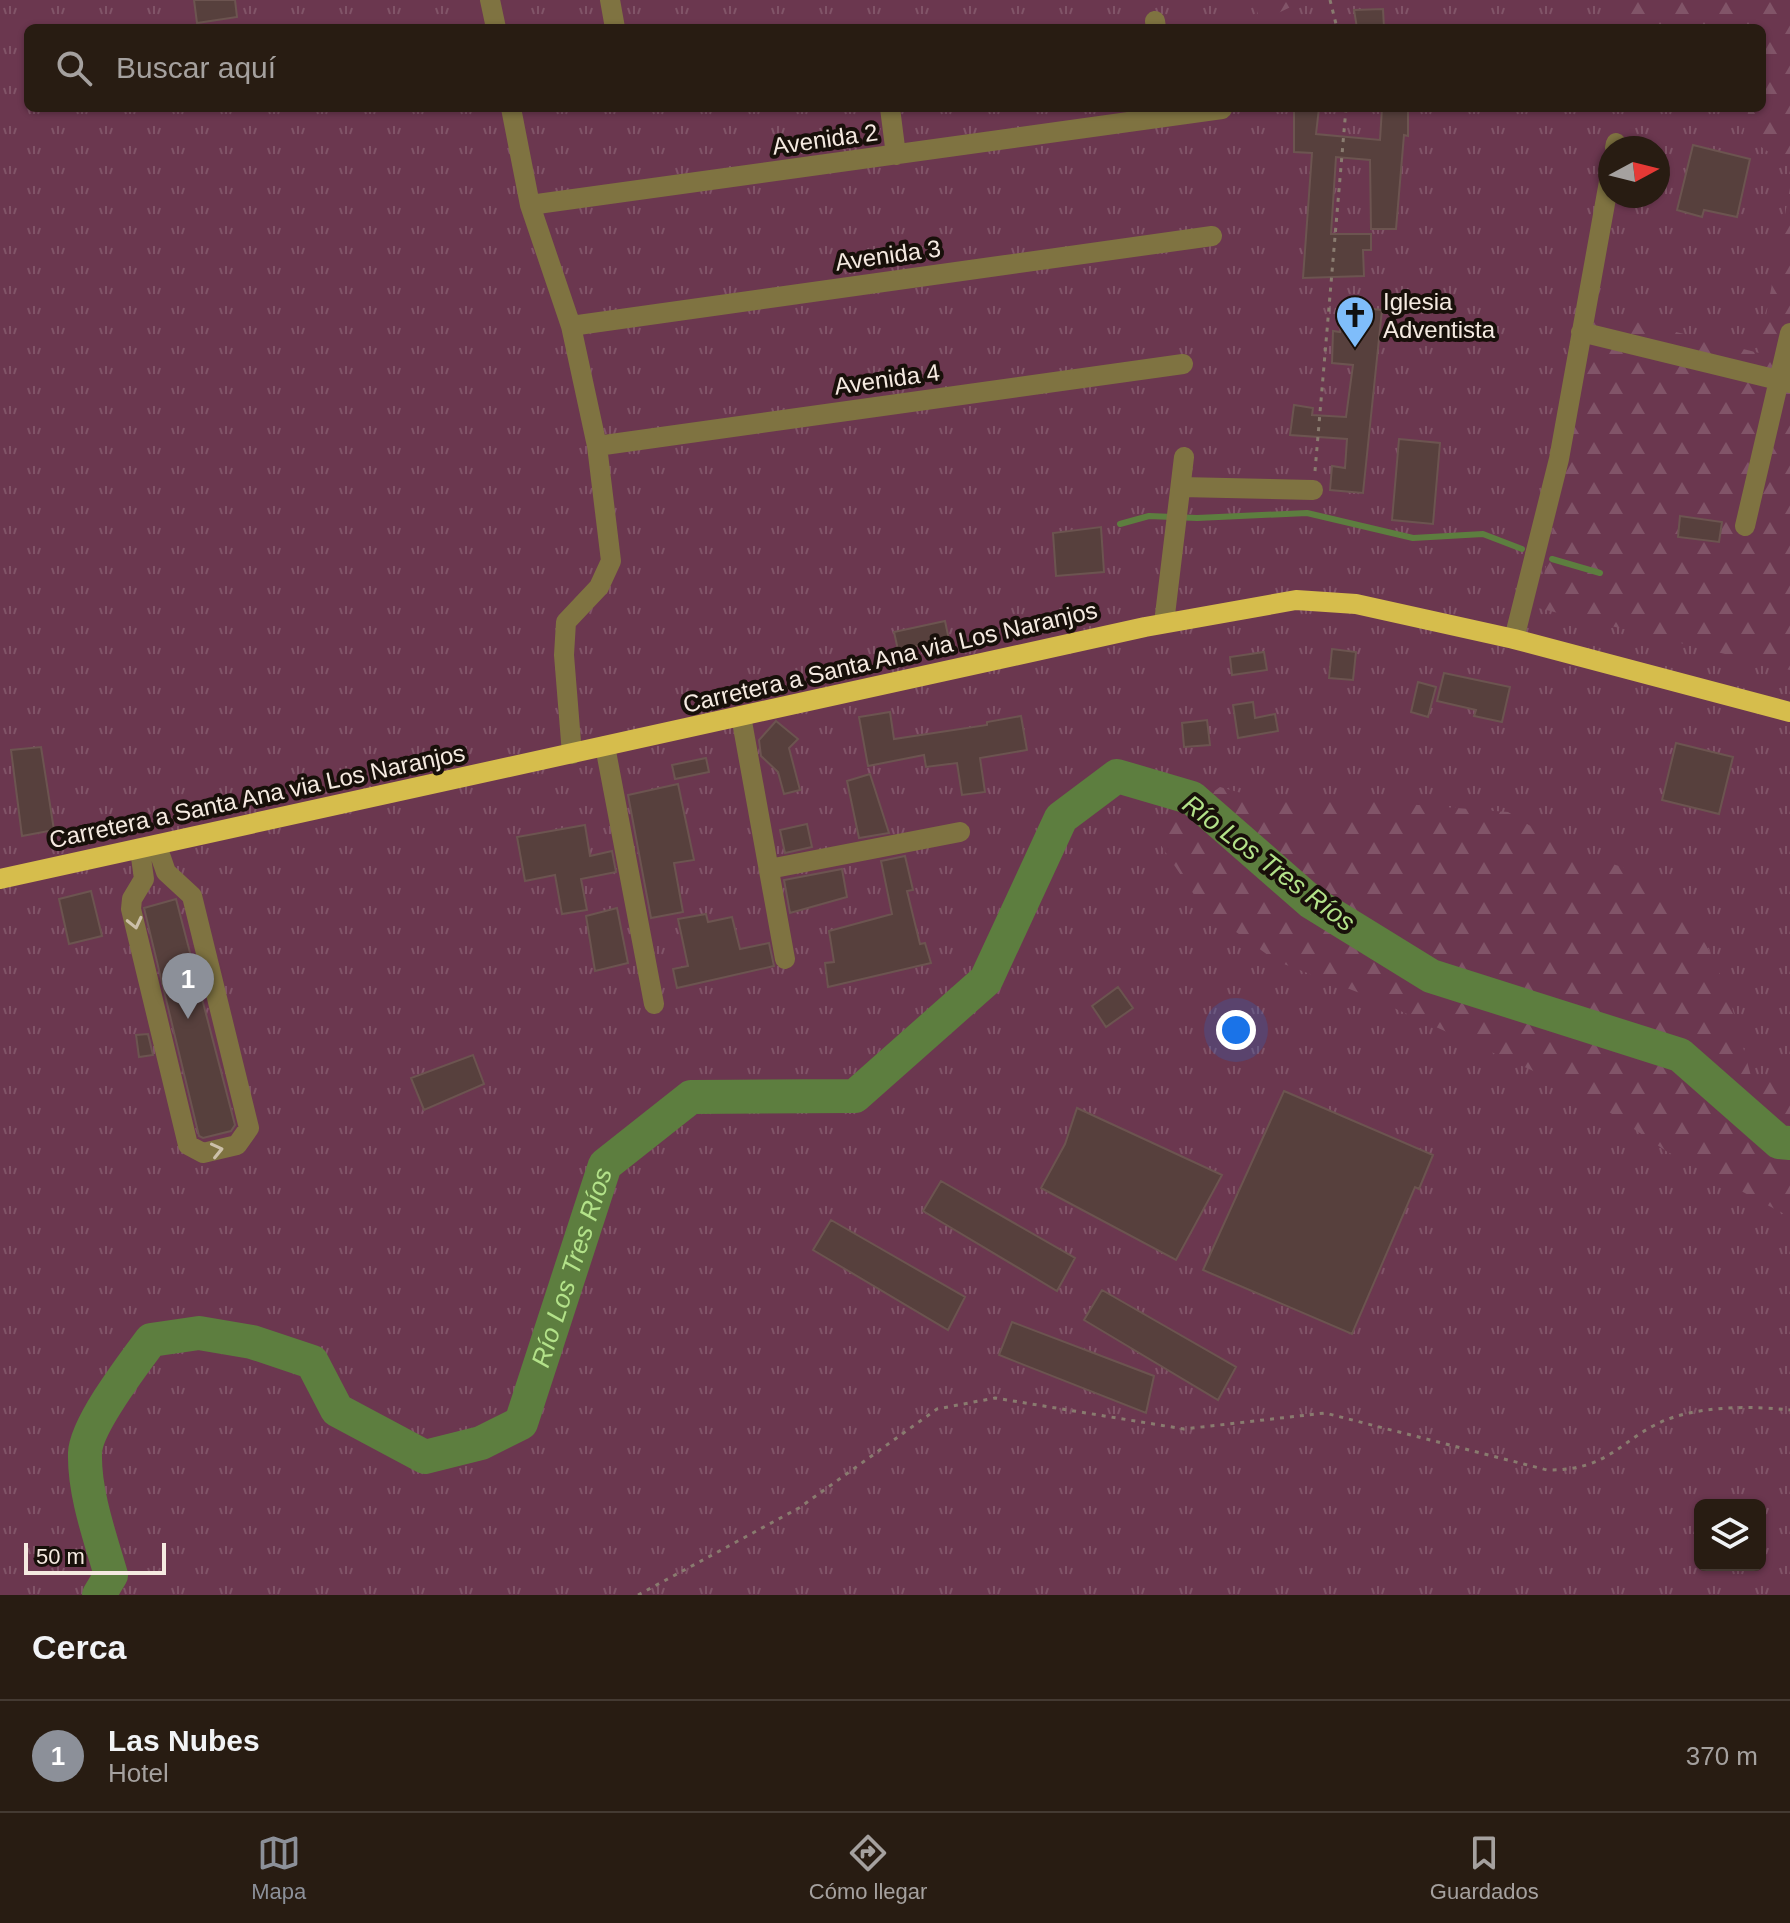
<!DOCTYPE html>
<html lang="es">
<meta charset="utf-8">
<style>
:root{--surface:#281c12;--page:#30251b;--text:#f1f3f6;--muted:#a5a19f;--line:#443a32;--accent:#8c9099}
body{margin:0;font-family:Helvetica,sans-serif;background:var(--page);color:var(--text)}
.controls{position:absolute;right:24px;bottom:24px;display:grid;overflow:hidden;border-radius:12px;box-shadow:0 2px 6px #0004}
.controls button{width:72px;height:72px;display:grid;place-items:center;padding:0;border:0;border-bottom:2px solid var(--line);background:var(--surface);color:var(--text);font:40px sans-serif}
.compass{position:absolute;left:1598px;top:136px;width:72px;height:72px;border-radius:50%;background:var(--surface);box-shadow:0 2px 6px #0004;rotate:83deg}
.scale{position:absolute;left:24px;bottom:20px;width:142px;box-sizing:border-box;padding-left:8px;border:4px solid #f5eae1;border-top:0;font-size:22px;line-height:28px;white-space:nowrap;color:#f5eae1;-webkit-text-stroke:6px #18100a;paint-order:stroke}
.you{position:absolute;left:1236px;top:1030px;width:28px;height:28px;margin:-20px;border:6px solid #fff;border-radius:50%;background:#1a73e8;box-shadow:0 0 0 12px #1a73e833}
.badge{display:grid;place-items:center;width:52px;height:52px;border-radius:50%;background:var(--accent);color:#fff;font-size:26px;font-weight:700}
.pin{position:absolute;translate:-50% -66px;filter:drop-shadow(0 2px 4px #0008)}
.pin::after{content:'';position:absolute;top:42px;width:28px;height:24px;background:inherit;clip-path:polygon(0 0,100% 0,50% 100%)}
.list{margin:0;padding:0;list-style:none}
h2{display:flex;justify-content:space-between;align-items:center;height:104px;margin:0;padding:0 32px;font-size:34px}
h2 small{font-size:26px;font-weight:400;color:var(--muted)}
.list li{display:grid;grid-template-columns:52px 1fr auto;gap:24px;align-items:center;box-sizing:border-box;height:112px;padding:0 32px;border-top:2px solid var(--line)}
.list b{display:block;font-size:30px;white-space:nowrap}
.list p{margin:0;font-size:26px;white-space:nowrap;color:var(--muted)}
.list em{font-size:26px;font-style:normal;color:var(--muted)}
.icon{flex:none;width:44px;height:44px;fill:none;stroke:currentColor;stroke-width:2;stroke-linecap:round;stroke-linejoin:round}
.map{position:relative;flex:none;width:1790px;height:1595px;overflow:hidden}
.search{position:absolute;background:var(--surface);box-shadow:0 2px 6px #0004;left:24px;right:24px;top:24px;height:88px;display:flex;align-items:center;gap:20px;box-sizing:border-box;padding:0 28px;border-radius:12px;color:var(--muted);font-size:30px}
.sheet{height:216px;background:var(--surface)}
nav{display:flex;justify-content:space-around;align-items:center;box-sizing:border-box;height:112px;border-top:2px solid var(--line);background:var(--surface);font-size:22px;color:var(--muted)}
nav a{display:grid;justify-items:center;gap:4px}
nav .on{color:var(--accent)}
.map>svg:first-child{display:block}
.grass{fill:url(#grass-tufts);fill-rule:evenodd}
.forest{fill:url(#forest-firs)}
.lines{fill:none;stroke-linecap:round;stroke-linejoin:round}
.stream{stroke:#5d7e3f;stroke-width:6}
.river{stroke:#5d7e3f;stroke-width:34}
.building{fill:#57403d;stroke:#6c5450;stroke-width:2}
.path{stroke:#897b6f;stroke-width:3;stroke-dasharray:4 6;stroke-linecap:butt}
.minor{stroke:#7f7341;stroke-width:20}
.major{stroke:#d6bd4c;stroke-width:20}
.oneway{stroke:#ccc0a9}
.labels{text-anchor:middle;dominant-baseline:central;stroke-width:8;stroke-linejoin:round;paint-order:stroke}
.street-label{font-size:24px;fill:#f5eae1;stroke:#18100a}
.poi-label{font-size:24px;fill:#f5eae1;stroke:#18100a;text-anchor:start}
.water-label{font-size:26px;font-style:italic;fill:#b3e289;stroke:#18100a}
</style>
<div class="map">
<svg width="1790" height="1595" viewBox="0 0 1790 1595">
<defs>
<pattern id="grass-tufts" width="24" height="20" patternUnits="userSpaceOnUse" patternTransform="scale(2)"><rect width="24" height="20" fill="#6b374f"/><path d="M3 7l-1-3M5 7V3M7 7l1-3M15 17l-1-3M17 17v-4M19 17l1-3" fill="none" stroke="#815468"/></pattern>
<pattern id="forest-firs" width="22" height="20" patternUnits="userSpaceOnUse" patternTransform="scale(2)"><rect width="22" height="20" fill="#6b374f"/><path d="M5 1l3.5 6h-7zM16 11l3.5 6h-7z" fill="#815468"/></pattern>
</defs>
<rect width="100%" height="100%" fill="#362618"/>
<path class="grass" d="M 0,0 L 1790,0 L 1790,1595 L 0,1595 ZM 28,28 L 1762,28 L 1762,108 L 28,108 ZM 1610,148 L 1658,148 L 1658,196 L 1610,196 ZM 1700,1505 L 1760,1505 L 1760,1565 L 1700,1565 Z"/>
<path class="forest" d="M 1254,0 L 1305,0 L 1260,22 Z
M 1614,0 L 1790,0 L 1790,166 L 1743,135 L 1749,108 L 1762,108 L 1762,28 L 1637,28 L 1618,22 Z
M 1790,188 L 1790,670 L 1538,608 L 1593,311 L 1759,353 Z
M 1220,787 L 1266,800 L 1367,801 L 1508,812 L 1571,851 L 1635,871 L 1698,927 L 1727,989 L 1751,1076 L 1790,1080 L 1790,1217 L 1666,1151 L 1580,1092 L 1365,995 L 1276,961 L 1203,908 L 1154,835 Z"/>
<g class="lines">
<path class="stream" d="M 1120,524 L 1149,516 L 1197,518 L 1307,513 L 1413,538 L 1483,534 L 1522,549
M 1552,559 L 1600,573"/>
<path class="river" id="s1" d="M 99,1595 L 111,1575 C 100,1537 84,1493 85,1453 C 86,1425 134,1363 151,1340 L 199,1333 L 252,1342 L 312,1362 L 337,1410 L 425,1457 L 481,1443 L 521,1423 L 605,1165 L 691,1097 L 855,1096 L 986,980 L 1061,818 L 1117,776 L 1192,798 L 1311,902 L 1431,976 L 1680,1055 L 1779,1142 L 1790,1143"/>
</g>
<path class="building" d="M 194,0 L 235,0 L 237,17 L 197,23 Z
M 1383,9 L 1384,28 L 1357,28 L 1354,10 Z
M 1294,108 L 1319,108 L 1316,134 L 1380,140 L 1382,108 L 1408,108 L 1408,136 L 1404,135 L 1396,229 L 1371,229 L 1370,160 L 1336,157 L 1331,234 L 1371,234 L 1371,250 L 1363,250 L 1364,276 L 1303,278 L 1312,153 L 1294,152 Z
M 1693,145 L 1750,159 L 1737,217 L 1704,210 L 1702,217 L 1677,210 Z
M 1343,306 L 1382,310 L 1363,493 L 1330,490 L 1332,466 L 1345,468 L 1347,439 L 1290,435 L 1294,405 L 1313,408 L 1312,415 L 1346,417 L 1353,365 L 1332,363 L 1333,331 L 1340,332 Z
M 1399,439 L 1440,443 L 1433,524 L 1392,520 Z
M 1680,516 L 1722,522 L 1719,542 L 1678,537 Z
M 1101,527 L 1104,572 L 1056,576 L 1053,533 Z
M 945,621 L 949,640 L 898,650 L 894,632 Z
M 1332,649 L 1356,652 L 1353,680 L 1329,678 Z
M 1264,652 L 1267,670 L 1232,675 L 1230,657 Z
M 1444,673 L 1510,687 L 1502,722 L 1474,716 L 1476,710 L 1437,701 Z
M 1418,682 L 1436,687 L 1428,717 L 1411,712 Z
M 1253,702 L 1255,718 L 1275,714 L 1278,731 L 1238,738 L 1233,705 Z
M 890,712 L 894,739 L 987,725 L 987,722 L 1021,716 L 1027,750 L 980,758 L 985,792 L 962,795 L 957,763 L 926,767 L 924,755 L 868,766 L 859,717 Z
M 1207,720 L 1210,745 L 1184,747 L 1182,723 Z
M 776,721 L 798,739 L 789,748 L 800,790 L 784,794 L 778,772 L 761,756 L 759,740 Z
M 1676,743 L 1733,757 L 1719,814 L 1662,800 Z
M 41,747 L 54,830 L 22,836 L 11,750 Z
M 706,758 L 709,772 L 675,779 L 672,765 Z
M 870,774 L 889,833 L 859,838 L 847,781 Z
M 678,784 L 694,860 L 674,863 L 683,912 L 651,918 L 628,795 Z
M 807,824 L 812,847 L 785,853 L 780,830 Z
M 585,825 L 590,856 L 612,851 L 616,872 L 581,879 L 587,910 L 562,914 L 555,875 L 525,881 L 517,837 Z
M 905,856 L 913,890 L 907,891 L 920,944 L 925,943 L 931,963 L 828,987 L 825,963 L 834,962 L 829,931 L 892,914 L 881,861 Z
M 842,869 L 847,897 L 790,913 L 784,880 Z
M 91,891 L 102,936 L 69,944 L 59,899 Z
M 176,899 L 235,1125 L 231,1131 L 203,1138 L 199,1136 L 144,908 Z
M 617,908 L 628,963 L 595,971 L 586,916 Z
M 706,914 L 708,922 L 732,917 L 740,949 L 769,943 L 774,966 L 677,988 L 673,969 L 688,966 L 678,919 Z
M 1118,987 L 1133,1008 L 1106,1027 L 1092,1006 Z
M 148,1034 L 153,1055 L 139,1057 L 136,1035 Z
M 473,1055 L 484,1084 L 424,1110 L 411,1078 Z
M 1284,1091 L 1433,1155 L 1419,1189 L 1415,1187 L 1352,1334 L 1203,1270 Z
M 1077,1108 L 1222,1175 L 1176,1260 L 1041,1188 L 1065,1144 Z
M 941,1181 L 1075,1258 L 1057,1291 L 923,1211 Z
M 831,1220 L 965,1297 L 948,1330 L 813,1250 Z
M 1102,1290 L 1236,1367 L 1218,1400 L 1084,1320 Z
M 1012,1322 L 1154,1376 L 1146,1413 L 999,1355 Z"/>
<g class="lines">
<path class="path" d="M 1330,0 L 1337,28
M 1315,471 L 1346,108
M 638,1595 L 799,1508 L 937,1409 L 995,1398 L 1184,1429 L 1325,1413 L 1547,1470 C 1614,1471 1622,1434 1674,1417 C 1709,1406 1754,1406 1790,1410"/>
<path class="minor" d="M 490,0 L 496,28
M 610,0 L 615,28
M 1155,21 L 1156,28
M 511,108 L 530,205 L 571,326 L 597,446 L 611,561 L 599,587 L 566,622 L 564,655 L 572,754
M 890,108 L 896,155
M 1615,148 L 1616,143
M 530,205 L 1222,109
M 571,326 L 1212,236
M 1581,332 L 1790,383
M 597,446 L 1183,364
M 1181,487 L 1313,490
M 1745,526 L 1790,333
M 1164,623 L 1184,457
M 1514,639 L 1559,459 L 1610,176
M 741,716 L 785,959
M 605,746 L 654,1004
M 140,850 L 144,879 L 132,899 L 131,909 L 188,1145 L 203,1153 L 237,1145 L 249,1128 L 192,896 L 166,872 L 157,846
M 769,869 L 960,832"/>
<path class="major" d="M 0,879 L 1145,627 L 1296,600 L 1356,604 L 1514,639 L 1790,712"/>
</g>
<defs><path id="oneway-chevron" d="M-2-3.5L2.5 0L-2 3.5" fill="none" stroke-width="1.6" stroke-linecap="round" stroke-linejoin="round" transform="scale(2)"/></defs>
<g class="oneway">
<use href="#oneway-chevron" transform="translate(135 923) rotate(77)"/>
<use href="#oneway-chevron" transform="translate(217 1150) rotate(-13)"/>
</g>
<defs>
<symbol id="church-pin" viewBox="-11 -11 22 30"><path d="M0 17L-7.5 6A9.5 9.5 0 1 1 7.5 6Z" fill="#7fbdfa" stroke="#18100a"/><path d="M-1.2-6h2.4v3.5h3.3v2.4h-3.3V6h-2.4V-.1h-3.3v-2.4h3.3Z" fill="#111"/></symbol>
</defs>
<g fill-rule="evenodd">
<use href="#church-pin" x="1333" y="293" width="44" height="60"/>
</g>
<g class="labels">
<g class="street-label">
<text transform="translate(825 139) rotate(-8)">Avenida 2</text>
<text transform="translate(888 255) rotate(-8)">Avenida 3</text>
<text transform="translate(887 379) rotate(-8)">Avenida 4</text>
<text transform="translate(890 657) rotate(-13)">Carretera a Santa Ana via Los Naranjos</text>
<text transform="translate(257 796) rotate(-12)">Carretera a Santa Ana via Los Naranjos</text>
</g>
<g class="poi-label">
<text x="1383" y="301">Iglesia<tspan x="1383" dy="28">Adventista</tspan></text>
</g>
<g class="water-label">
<text transform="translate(1269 863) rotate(37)">Río Los Tres Ríos</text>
<text stroke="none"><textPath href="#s1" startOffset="866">Río Los Tres Ríos</textPath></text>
</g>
</g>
</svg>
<div class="controls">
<button><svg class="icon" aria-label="layers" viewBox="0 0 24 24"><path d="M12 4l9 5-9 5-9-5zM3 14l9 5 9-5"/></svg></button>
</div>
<svg class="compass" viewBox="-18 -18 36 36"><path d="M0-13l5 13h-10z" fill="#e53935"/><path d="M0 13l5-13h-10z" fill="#a5a19f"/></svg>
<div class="scale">50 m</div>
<div class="you"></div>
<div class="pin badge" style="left:188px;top:1019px">1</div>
<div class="search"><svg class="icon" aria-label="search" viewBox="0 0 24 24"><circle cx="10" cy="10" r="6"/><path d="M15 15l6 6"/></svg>Buscar aquí</div>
</div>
<section class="sheet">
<h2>Cerca<small></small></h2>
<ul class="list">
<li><span class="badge">1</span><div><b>Las Nubes</b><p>Hotel</p></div><em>370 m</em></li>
</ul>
</section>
<nav>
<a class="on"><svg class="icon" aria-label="map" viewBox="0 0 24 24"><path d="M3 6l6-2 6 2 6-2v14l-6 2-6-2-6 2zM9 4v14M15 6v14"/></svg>Mapa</a>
<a><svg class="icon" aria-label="directions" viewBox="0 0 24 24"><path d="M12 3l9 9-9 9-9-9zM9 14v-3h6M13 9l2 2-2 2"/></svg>Cómo llegar</a>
<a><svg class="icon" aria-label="saved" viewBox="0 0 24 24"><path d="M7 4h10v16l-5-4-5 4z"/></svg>Guardados</a>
</nav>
